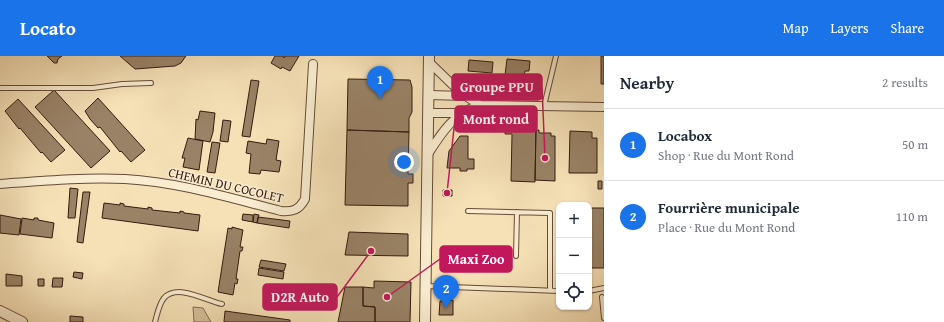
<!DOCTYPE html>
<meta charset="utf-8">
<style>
:root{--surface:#fff;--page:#f2f2f3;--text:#1f2937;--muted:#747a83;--line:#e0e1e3;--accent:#1a73e8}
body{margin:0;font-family:"Gentium Book Plus",serif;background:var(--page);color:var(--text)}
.controls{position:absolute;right:12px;bottom:12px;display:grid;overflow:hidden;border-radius:8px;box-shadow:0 1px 3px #0004}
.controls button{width:36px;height:36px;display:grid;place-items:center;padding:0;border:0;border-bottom:1px solid var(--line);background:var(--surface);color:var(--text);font:20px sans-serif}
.you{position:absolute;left:404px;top:106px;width:14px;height:14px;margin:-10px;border:3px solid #fff;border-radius:50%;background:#1a73e8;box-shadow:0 0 0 6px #1a73e833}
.badge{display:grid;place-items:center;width:26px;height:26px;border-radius:50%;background:var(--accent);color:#fff;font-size:13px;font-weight:700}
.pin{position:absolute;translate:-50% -33px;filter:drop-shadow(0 1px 2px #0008)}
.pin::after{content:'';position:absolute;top:21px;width:14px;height:12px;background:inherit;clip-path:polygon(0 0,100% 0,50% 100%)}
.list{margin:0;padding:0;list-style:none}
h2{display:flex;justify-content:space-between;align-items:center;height:52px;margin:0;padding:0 16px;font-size:17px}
h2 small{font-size:13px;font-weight:400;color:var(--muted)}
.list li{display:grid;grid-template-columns:26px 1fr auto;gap:12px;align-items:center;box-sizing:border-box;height:72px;padding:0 16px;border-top:1px solid var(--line)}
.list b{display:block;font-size:15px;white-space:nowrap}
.list p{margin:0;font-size:13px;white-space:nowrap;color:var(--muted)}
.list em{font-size:13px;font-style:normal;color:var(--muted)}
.icon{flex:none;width:22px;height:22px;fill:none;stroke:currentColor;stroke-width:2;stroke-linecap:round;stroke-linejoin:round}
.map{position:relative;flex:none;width:604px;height:266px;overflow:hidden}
header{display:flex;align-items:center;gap:24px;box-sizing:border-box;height:56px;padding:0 20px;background:var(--accent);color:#fff}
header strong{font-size:19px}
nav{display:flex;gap:22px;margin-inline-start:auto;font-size:14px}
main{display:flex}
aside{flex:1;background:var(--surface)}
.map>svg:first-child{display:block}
.green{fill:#d5bf9a;stroke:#846d54}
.building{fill:#998266;stroke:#341b0f}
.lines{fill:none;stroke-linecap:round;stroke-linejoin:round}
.service-casing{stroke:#644c39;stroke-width:6}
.minor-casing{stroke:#644c39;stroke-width:10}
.tertiary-casing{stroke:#644c39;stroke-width:12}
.service{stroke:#f9ecd0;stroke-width:4}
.minor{stroke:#f9ecd0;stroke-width:8}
.tertiary{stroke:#f9ecd0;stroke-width:10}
.labels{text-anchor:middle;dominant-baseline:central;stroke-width:3;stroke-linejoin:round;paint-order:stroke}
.street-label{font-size:13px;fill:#341b0f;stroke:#f9ecd0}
.leader{fill:none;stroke:#c2185b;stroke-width:1.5}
.callout-dot{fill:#c2185b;stroke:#f9ecd0;stroke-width:1.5}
.callout{fill:#c2185b;stroke:#c2185b;stroke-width:1.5}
.callout-label{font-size:14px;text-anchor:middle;font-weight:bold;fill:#fff}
</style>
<header>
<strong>Locato</strong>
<nav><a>Map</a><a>Layers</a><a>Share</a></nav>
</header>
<main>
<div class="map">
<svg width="604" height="266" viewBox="0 0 604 266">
<rect width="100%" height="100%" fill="#f6e1b7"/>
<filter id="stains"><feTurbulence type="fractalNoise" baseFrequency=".005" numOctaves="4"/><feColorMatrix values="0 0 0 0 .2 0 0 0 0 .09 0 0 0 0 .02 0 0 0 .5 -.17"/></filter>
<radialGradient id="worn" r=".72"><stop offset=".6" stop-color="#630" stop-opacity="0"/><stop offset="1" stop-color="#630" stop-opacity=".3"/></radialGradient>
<path class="green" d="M 193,251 L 203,252 L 211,266 L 194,266 Z"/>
<path class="building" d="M 47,0 L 62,0 L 58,3 L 57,7 L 54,7 Z
M 120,0 L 186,0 L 181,7 L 175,10 L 135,13 Z
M 275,0 L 283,0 L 284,2 L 285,0 L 299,0 L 290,15 L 282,11 L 281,13 L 271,7 Z
M 601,0 L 604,0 L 604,28 L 601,28 Z
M 507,3 L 530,5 L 529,15 L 525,15 L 524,21 L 505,19 Z
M 469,4 L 493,6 L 492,17 L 468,15 Z
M 348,23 L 410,24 L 412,31 L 412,56 L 409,62 L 409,76 L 347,74 Z
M 251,24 L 259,25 L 250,81 L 242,80 Z
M 54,34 L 110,95 L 91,112 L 35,51 Z
M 98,42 L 145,94 L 131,106 L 121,95 L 120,96 L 100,71 L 98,72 L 90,63 L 85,55 Z
M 18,43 L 65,94 L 51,106 L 42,96 L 41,97 L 20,72 L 19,73 L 5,55 Z
M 200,55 L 215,57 L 213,76 L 210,86 L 195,83 L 196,63 L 198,64 Z
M 223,64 L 231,65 L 228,86 L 220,85 Z
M 514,64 L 519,64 L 519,67 L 536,67 L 535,126 L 511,125 L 512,78 L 505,78 L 506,66 L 514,66 Z
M 347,74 L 409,76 L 408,118 L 413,118 L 413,127 L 408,127 L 408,150 L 345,149 Z
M 536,74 L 539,74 L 539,77 L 551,77 L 551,80 L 555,80 L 555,125 L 535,124 Z
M 570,75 L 592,76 L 592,82 L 597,82 L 597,117 L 569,117 Z
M 460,80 L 468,80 L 468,103 L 474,103 L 474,113 L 467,113 L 467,115 L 460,115 L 460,112 L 447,112 L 449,95 Z
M 188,82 L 203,85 L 199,114 L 183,111 L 185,102 L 182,102 Z
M 267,83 L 279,85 L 276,104 L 281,105 L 279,116 L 261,114 L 260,118 L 249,117 L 251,98 L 246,97 L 248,85 L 266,88 Z
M 212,86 L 220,87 L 215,117 L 207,116 Z
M 598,125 L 602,125 L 602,133 L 598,133 Z
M 70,132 L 78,133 L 75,162 L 68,162 Z
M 443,134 L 452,134 L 452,140 L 443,140 Z
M 83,136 L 90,136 L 83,187 L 77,186 Z
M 104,147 L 120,149 L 120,147 L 124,148 L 124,150 L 148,153 L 148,151 L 152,152 L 152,154 L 180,157 L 180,155 L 184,156 L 184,157 L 200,159 L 198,175 L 102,162 Z
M 589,152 L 604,152 L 604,212 L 589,212 Z
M 243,158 L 253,159 L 253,166 L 242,164 Z
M 254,158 L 259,159 L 257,167 L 253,166 Z
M 0,159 L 21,163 L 19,179 L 0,177 Z
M 258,161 L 290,165 L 289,172 L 257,167 Z
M 22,162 L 34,164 L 34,162 L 38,162 L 38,164 L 54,167 L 52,182 L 20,178 Z
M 232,171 L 243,174 L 240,191 L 243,191 L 242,195 L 240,195 L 236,223 L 238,223 L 237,228 L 235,227 L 233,239 L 218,236 L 228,172 L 232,173 Z
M 349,176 L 408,178 L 408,200 L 345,199 Z
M 261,204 L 286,208 L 284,215 L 259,211 Z
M 259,212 L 284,216 L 283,223 L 258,219 Z
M 74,216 L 83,217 L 82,223 L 73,221 Z
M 6,218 L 22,220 L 22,230 L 6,230 Z
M 53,222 L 63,222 L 62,231 L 52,231 Z
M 38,223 L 44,223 L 44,230 L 38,230 Z
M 374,225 L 411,226 L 410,266 L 375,266 L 375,251 L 363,250 L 363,231 L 374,232 Z
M 345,231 L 363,231 L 363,250 L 375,251 L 375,266 L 338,266 Z
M 448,244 L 453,244 L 453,259 L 439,259 L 440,245 L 448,245 Z
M 225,255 L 290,264 L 290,266 L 224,266 Z
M 70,260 L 83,261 L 83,266 L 70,266 Z"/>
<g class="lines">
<defs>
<path id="service" d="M 0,32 L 93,32 L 122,28 L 151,27
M 544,50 L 556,0
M 468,155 L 550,157 L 550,234
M 516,200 L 517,156
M 425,230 L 559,235
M 589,235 L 604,232
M 602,241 L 604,262
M 155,266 C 157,259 159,248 164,242 C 178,227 206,245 222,248"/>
<path id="minor" d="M 429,6 L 461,37 L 480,49
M 429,39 L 465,40
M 428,57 L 462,57
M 428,98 C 442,76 454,57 480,49 L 604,51
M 0,128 C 41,125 84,121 125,123 C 179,126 230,142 281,155 C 293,156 299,154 305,143 L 313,8"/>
<path id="tertiary" d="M 0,255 L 22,266
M 425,266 L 429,0"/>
</defs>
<use href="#service" class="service-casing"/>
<use href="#minor" class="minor-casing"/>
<use href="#tertiary" class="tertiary-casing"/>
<use href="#service" class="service"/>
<use href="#minor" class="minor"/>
<use href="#tertiary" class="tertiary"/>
</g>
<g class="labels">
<g class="street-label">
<text transform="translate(226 129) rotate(13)">CHEMIN DU COCOLET</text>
</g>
</g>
<path class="leader" d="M545 102L542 31M447 137L455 63M387 241L440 203M371 195L337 241"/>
<g class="callout-dot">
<circle cx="545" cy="102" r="4"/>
<circle cx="447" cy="137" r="4"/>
<circle cx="387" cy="241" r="4"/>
<circle cx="371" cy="195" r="4"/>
</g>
<g class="callout">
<rect x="452" y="18" width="90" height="26" rx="4"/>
<rect x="455" y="50" width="82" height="26" rx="4"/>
<rect x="440" y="190" width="72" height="26" rx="4"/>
<rect x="263" y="228" width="74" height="26" rx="4"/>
</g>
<g class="callout-label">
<text x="497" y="36">Groupe PPU</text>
<text x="496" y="68">Mont rond</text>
<text x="476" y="208">Maxi Zoo</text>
<text x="300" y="246">D2R Auto</text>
</g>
<rect width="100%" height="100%" filter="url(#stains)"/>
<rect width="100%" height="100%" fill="url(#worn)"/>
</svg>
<div class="controls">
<button>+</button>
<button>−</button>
<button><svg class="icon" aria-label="locate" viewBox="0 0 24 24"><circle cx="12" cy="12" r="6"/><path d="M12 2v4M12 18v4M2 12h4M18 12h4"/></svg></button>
</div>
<div class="you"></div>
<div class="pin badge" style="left:380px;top:43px">1</div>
<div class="pin badge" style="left:446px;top:252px">2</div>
</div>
<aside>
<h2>Nearby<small>2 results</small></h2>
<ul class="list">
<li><span class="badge">1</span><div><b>Locabox</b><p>Shop · Rue du Mont Rond</p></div><em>50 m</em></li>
<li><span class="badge">2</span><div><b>Fourrière municipale</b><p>Place · Rue du Mont Rond</p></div><em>110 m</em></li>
</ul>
</aside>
</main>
